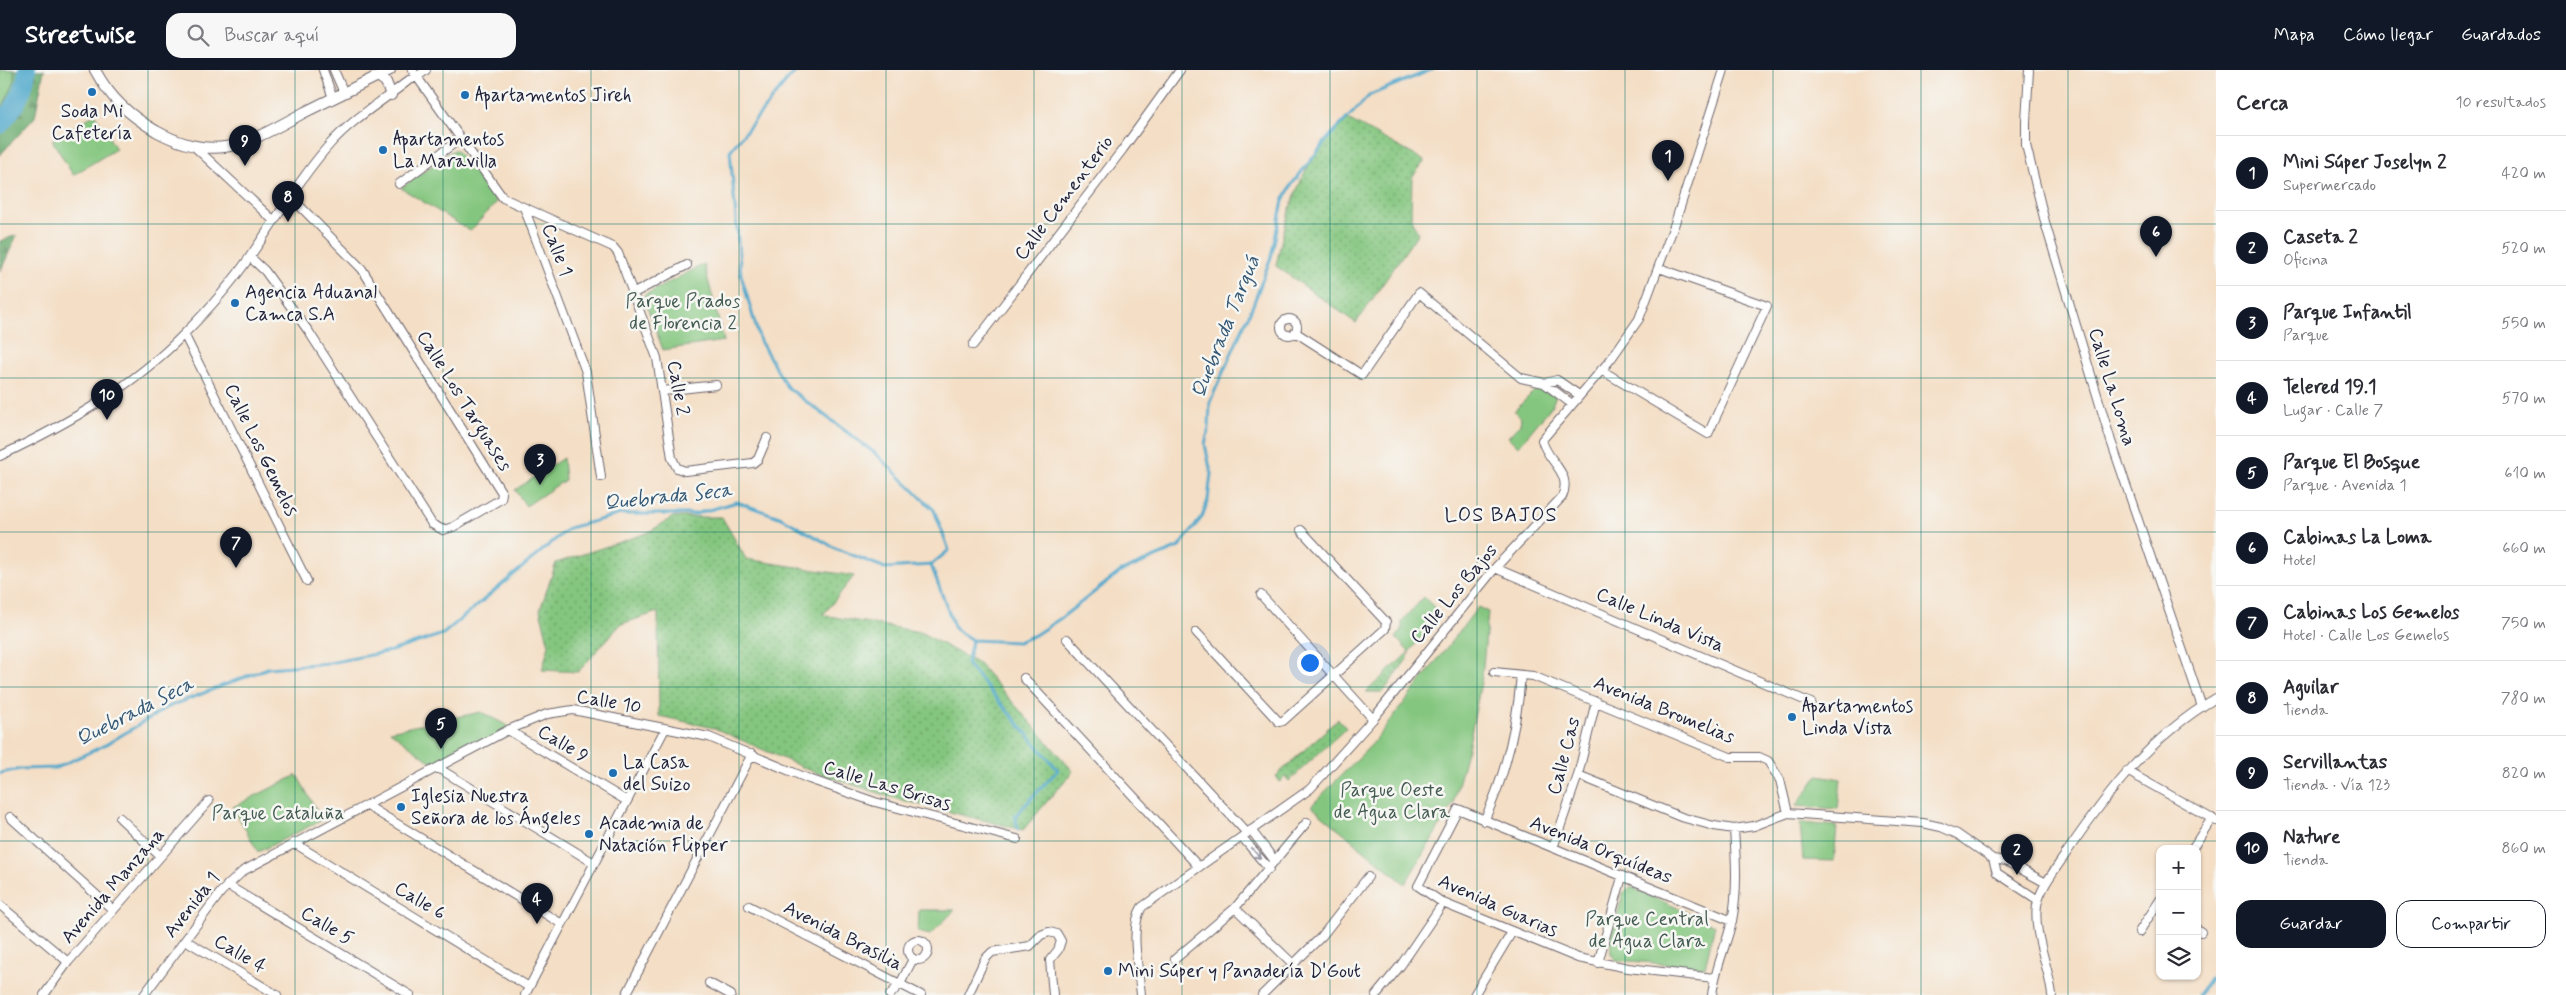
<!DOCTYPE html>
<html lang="es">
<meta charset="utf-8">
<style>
:root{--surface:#fff;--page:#f7f7f7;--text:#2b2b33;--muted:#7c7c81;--line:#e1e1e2;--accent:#111827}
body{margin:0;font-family:Mynerve,sans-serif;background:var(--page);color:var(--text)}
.controls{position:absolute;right:15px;bottom:15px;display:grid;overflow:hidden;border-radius:10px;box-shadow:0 1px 4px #0004}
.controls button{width:45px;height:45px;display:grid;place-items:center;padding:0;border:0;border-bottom:1px solid var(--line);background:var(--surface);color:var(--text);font:25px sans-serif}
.you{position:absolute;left:1309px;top:592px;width:18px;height:18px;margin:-12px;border:4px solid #fff;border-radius:50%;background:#1a73e8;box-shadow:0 0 0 8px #1a73e833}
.badge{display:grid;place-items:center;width:32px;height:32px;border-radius:50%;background:var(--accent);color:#fff;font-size:16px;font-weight:700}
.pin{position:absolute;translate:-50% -41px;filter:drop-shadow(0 1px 2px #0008)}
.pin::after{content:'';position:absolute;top:26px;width:18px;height:15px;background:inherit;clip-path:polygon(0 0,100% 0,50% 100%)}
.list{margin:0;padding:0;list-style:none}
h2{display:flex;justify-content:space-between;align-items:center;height:65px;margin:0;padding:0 20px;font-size:21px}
h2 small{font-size:16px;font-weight:400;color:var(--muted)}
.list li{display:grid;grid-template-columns:32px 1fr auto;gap:15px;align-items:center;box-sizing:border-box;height:75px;padding:0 20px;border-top:1px solid var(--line)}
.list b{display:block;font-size:19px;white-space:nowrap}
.list p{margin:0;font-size:16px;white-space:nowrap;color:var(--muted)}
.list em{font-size:16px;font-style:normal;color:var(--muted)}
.actions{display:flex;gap:10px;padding:15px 20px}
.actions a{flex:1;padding:11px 0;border:1px solid var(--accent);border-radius:15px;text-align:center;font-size:18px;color:var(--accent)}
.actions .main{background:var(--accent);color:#fff}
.icon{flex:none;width:28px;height:28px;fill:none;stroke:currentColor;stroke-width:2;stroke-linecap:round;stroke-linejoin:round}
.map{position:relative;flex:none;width:2216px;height:925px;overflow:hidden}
header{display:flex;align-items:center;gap:30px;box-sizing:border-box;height:70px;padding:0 25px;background:var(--accent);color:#fff}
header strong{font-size:24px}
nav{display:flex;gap:28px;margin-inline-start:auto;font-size:18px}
.search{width:350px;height:45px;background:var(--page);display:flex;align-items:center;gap:12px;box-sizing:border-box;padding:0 18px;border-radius:15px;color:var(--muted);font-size:19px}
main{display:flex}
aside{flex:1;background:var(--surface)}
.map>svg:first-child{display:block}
.grass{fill:url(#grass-dots);stroke:#53745d}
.forest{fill:url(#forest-firs);stroke:#466654}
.park{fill:#84c67f;stroke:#53745d}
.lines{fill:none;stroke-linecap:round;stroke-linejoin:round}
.stream{stroke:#4fa8cc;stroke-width:3}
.river{stroke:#4fa8cc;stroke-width:18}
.minor-casing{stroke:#6c646b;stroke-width:10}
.secondary-casing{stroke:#6c646b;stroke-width:12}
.minor{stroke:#fff;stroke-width:8}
.secondary{stroke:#fff;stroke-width:10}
.oneway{stroke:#9c9ca7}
.grid{fill:none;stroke:#0f766e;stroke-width:1;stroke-opacity:0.55}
.poi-dot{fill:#1f6fb2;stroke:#f6f6f2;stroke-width:2}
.labels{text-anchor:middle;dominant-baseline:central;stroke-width:5;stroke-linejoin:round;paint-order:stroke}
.poi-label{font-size:19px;fill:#22223b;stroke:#f6f6f2;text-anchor:start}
.street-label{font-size:19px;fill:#22223b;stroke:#f6f6f2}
.park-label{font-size:19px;fill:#445b53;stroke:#f6f6f2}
.water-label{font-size:20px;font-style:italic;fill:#345875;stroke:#f6f6f2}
.neighbourhood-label{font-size:20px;letter-spacing:1px;fill:#22223b;stroke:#f6f6f2}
</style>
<header>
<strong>Streetwise</strong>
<div class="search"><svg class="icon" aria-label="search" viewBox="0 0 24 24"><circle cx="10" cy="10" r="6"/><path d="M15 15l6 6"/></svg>Buscar aquí</div>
<nav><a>Mapa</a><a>Cómo llegar</a><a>Guardados</a></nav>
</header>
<main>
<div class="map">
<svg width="2216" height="925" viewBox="0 0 2216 925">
<defs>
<pattern id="grass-dots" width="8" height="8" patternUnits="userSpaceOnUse" patternTransform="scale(1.25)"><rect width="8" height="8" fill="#84c67f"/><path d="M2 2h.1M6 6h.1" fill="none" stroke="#6ca069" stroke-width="1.8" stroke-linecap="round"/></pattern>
<pattern id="forest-firs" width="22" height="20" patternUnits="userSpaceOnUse" patternTransform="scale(1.25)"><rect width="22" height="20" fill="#6bab6e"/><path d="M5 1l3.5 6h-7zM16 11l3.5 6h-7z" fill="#588b5c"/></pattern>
</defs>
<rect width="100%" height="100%" fill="#f6f6f2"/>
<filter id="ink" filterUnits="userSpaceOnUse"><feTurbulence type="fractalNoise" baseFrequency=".02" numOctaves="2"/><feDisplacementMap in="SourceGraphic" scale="10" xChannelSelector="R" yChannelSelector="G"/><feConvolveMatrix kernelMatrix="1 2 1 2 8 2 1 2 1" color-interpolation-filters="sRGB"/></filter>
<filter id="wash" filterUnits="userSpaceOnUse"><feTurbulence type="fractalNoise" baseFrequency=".0096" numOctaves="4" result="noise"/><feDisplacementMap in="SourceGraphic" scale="20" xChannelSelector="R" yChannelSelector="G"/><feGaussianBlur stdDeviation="1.12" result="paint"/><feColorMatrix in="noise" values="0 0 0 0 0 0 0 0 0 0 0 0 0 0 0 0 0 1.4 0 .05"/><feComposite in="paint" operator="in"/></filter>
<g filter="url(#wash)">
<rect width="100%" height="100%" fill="#f4dec5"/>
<path class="grass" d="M 1346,48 L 1425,91 L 1412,107 L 1411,149 L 1418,163 L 1356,253 L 1276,196 C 1284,155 1294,116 1318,80 C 1325,69 1337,59 1346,48 Z
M 673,447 L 722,447 L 746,489 L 854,506 L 823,545 L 920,562 L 979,594 L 1073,701 L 1023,760 L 897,729 L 811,701 L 714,658 L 659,646 L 658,542 L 621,554 L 578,602 L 542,600 L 549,575 L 540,540 L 556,493 L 647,463 Z
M 1409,582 L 1408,588 L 1383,622 L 1366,622 Z
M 1338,649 L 1346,658 L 1289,711 L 1285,707 L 1280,712 L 1276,706 Z"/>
<path class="forest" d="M 0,0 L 44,0 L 35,47 L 0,85 Z
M 17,165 L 1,200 L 0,201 L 0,171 Z"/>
<path class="park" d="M 0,0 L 14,0 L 14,13 L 0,42 Z
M 95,44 L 116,79 L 73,105 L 52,70 Z
M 455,79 L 497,132 L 470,161 L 401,118 Z
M 704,194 L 724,271 L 663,280 L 643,226 Z
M 1536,319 L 1556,326 L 1551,337 L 1518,377 L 1508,367 L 1520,354 L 1521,348 L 1514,341 Z
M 563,388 L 565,410 L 526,436 L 515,420 Z
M 1424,527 L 1441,544 L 1409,582 L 1396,568 L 1402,560 L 1402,551 Z
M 1478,537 L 1488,542 L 1482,607 L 1469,674 L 1453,734 L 1405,814 L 1311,736 L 1373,673 Z
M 481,642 L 512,658 L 436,696 L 390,661 Z
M 297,705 L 322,750 L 258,782 L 233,737 Z
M 1818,705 L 1841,709 L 1838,739 L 1796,736 Z
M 1800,753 L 1837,756 L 1834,791 L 1803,790 Z
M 1631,817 L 1715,855 L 1705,897 L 1616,890 L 1611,884 L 1610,872 L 1623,823 Z
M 919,840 L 955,840 L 930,865 L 918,862 Z"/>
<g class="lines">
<path class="stream" d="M 931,495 L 955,559 L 972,570 L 1018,572 L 1035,565 L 1061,548 L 1120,502 L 1179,477 L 1202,447 L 1208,430 L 1211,403 L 1205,374 L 1209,358 L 1210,332 L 1253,235 L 1271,187 L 1283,131 L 1292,114 L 1330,66 L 1370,25 L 1431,0
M 972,571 L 967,594 L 1058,700 L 1015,746 L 1018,759
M 0,703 L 21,699 L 56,698 L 107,674 L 168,637 L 268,598 L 329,593 L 391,581 L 443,564 L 569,458 L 621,444 L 695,444 L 737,432 L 782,448 L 835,478 L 885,498 L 931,495 L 949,480 L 934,440 L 876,384 L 787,317 L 760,271 L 741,205 L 730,81 L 789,8 L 798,0
M 2198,925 L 2216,901"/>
<path class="river" d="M 0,55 C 14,39 25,22 27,0"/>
</g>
</g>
<g filter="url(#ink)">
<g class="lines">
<defs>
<path id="minor" d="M 323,0 L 333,28
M 334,0 L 344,23
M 412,0 L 503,128 L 613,177 L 618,183 L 657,288 L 672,388 L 677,398 L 685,401 L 753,393 L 758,389 L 767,368
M 2029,0 L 2026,52 L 2026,75 L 2046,156 L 2111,371 L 2202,637
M 196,78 L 274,151
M 399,114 L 460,69
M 525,140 L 586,302 L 601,407
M 250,187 L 265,201 L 309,262 L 432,454 L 443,460 L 453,457 L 501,429 L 502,423 L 362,199 L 291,127
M 634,223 L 687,195
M1281 257a8 8 0 1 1 16 0a8 8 0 1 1-16 0Z
M 1295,262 L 1362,305 L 1419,223 L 1521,308 L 1544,313 L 1557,310 L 1579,325
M 184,264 L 307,511
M 973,275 L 1123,79 L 1180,0
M 1601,300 L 1708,364 L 1767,236 L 1659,198
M 1544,313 L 1572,334
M 663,321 L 716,315
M 0,386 C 67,354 133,317 185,263 C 209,239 232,213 251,185 C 277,148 300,108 330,74 C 352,49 383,31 409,10 L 417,7 L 426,0
M 1495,498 L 1811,633
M 1261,525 L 1373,649
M 1196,562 L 1279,652 L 1283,651 L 1385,559 L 1386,552 L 1301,460
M 1067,569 L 1247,763
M 1494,602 L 1533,606 L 1730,687 L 1759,687 L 1768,691 L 1780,710 L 1788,743
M 1024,608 L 1199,797
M 508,660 L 627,731
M 438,698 L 594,793
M 2127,701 L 2216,751
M 1578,705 L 1681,747 L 1714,756 L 1734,759 L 1754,756 L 1788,743 L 1923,753 L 1941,757 L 1957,764 L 1993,789 L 2006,791 L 2046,813
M 366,735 L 562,854
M 10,747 L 113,840
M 120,748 L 160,786
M 1484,751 C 1506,704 1517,657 1521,605
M 1251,760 L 1275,791
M 1242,767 L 1269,799
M 294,773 L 529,917
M 1553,778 L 1578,705 L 1596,631
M 2192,779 L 2212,748
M 1993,789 L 1997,803 L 2038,830
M 227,815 L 410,925
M 0,835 L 68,892
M 749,836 L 921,925
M 1235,838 L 1294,895
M 2197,859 L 2201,862
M 2139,862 L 2160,830
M908 880a10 10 0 1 1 20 0a10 10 0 1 1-20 0Z
M 185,870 L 277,925
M 1175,889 L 1235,838 L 1307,752
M 1598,893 L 1622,807
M 1714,908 L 1628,898 L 1578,888 L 1443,833 L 1418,816 L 1458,739 L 1732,851
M 709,913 L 731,925
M 44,925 L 68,892 L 209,731
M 144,925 L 221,822 L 243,801 L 508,660 L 547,644 L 573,640 L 709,667 L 809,709 L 875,732 L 1017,769
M 525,925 L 665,659
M 626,925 L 752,684
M 890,925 L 900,914 L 913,889
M 968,925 L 985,889 L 992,882 L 1030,876 L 1041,865 L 1049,862 L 1057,864 L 1061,871 L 1058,880 L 1050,890 L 1053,925
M 1141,925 C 1139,901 1129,857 1142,837 L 1310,719 L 1373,649 L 1495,498 L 1562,427 C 1573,402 1547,392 1542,370 L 1611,289 L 1639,249 L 1675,153 L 1724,0
M 1262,925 L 1322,866 L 1368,807
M 1376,925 L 1401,895 L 1443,833
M 1474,925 L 1512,862
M 1712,925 C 1715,899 1726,876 1732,851 C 1738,821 1736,789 1734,759
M 2052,925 C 2049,896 2033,865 2037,835 C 2041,816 2056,799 2067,782 C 2108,722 2151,666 2216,628"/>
<path id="secondary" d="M 95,0 C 110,28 129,45 156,61 C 218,95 249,72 305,42 C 333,28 362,14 390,0
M 378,6 L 386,12 L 391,25"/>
</defs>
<use href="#minor" class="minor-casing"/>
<use href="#secondary" class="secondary-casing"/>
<use href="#minor" class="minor"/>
<use href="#secondary" class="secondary"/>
</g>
<defs><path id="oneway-shaft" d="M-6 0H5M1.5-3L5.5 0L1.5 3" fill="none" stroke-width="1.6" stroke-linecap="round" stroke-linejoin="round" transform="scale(1.25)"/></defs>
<use class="oneway" href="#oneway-shaft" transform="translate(1256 783) rotate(50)"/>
</g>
<path class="grid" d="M 148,0 L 148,925M 295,0 L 295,925M 443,0 L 443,925M 591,0 L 591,925M 739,0 L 739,925M 886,0 L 886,925M 1034,0 L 1034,925M 1182,0 L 1182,925M 1330,0 L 1330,925M 1477,0 L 1477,925M 1625,0 L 1625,925M 1773,0 L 1773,925M 1921,0 L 1921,925M 2068,0 L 2068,925M 0,154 L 2216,154M 0,308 L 2216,308M 0,462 L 2216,462M 0,617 L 2216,617M 0,771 L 2216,771"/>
<g class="poi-dot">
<circle cx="92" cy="22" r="5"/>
<circle cx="465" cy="25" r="5"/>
<circle cx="383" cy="80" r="5"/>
<circle cx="235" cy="233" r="5"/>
<circle cx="1792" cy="647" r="5"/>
<circle cx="613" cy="703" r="5"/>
<circle cx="401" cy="737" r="5"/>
<circle cx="589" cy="764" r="5"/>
<circle cx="1108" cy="901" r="5"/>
</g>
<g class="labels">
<g class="poi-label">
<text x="475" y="25">Apartamentos Jireh</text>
<text x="92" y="41" text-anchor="middle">Soda Mi<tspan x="92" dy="22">Cafetería</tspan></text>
<text x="393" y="69">Apartamentos<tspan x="393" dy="22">La Maravilla</tspan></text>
<text x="245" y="222">Agencia Aduanal<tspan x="245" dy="22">Camca S.A</tspan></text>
<text x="1802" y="636">Apartamentos<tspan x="1802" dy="22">Linda Vista</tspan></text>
<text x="623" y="692">La Casa<tspan x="623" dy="22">del Suizo</tspan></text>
<text x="411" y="726">Iglesia Nuestra<tspan x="411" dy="22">Señora de los Ángeles</tspan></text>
<text x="599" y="753">Academia de<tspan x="599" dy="22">Natación Flipper</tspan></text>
<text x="1118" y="901">Mini Súper y Panadería D'Gout</text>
</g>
<g class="street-label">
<text transform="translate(1064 128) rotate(-53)">Calle Cementerio</text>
<text transform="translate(557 180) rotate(69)">Calle 1</text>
<text transform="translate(2112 317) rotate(73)">Calle La Loma</text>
<text transform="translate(678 318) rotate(80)">Calle 2</text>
<text transform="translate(464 331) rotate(58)">Calle Los Targuases</text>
<text transform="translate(261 380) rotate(64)">Calle Los Gemelos</text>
<text transform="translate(1454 524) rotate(-50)">Calle Los Bajos</text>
<text transform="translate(1660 550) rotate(23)">Calle Linda Vista</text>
<text transform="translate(609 632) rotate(10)">Calle 10</text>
<text transform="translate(1664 640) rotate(22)">Avenida Bromelias</text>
<text transform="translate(563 674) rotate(31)">Calle 9</text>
<text transform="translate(1564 686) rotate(-75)">Calle Cas</text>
<text transform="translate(887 716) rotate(17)">Calle Las Brisas</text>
<text transform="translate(1601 780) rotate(22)">Avenida Orquídeas</text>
<text transform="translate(113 816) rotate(-49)">Avenida Manzana</text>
<text transform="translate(420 831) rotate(31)">Calle 6</text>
<text transform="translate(192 835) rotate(-52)">Avenida 1</text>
<text transform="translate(1498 836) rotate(24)">Avenida Guarias</text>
<text transform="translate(327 856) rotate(31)">Calle 5</text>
<text transform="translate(843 866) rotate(27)">Avenida Brasilia</text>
<text transform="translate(240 884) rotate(31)">Calle 4</text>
</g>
<g class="park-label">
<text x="683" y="231">Parque Prados<tspan x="683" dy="22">de Florencia 2</tspan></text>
<text x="1392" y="720">Parque Oeste<tspan x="1392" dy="22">de Agua Clara</tspan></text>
<text x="278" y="743">Parque Cataluña</text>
<text x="1647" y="849">Parque Central<tspan x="1647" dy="22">de Agua Clara</tspan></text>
</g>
<g class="water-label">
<text transform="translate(1226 257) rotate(-68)">Quebrada Targuá</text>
<text transform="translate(668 427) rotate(-6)">Quebrada Seca</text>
<text transform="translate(135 642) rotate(-27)">Quebrada Seca</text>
</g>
<g class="neighbourhood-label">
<text x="1501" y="445">LOS BAJOS</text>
</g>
</g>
</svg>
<div class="controls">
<button>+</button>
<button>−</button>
<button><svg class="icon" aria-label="layers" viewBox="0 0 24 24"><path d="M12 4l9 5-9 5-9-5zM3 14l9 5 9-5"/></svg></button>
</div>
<div class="you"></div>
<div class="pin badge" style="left:1668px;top:111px">1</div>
<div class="pin badge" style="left:2017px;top:805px">2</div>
<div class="pin badge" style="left:540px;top:415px">3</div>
<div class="pin badge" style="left:537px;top:854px">4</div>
<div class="pin badge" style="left:441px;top:679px">5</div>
<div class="pin badge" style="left:2156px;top:187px">6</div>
<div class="pin badge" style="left:236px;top:498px">7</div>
<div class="pin badge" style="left:288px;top:152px">8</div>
<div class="pin badge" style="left:245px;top:96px">9</div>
<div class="pin badge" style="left:107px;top:350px">10</div>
</div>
<aside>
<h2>Cerca<small>10 resultados</small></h2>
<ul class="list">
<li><span class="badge">1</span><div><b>Mini Súper Joselyn 2</b><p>Supermercado</p></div><em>420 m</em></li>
<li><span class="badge">2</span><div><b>Caseta 2</b><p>Oficina</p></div><em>520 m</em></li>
<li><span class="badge">3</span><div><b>Parque Infantil</b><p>Parque</p></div><em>550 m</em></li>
<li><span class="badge">4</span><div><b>Telered 19.1</b><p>Lugar · Calle 7</p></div><em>570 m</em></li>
<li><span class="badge">5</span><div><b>Parque El Bosque</b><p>Parque · Avenida 1</p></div><em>610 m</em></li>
<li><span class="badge">6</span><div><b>Cabinas La Loma</b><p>Hotel</p></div><em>660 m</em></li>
<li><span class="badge">7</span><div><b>Cabinas Los Gemelos</b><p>Hotel · Calle Los Gemelos</p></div><em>750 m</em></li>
<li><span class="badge">8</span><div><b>Aguilar</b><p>Tienda</p></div><em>780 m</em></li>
<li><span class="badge">9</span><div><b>Servillantas</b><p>Tienda · Vía 123</p></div><em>820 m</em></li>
<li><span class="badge">10</span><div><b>Nature</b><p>Tienda</p></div><em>860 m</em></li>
</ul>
<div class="actions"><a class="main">Guardar</a><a>Compartir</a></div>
</aside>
</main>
